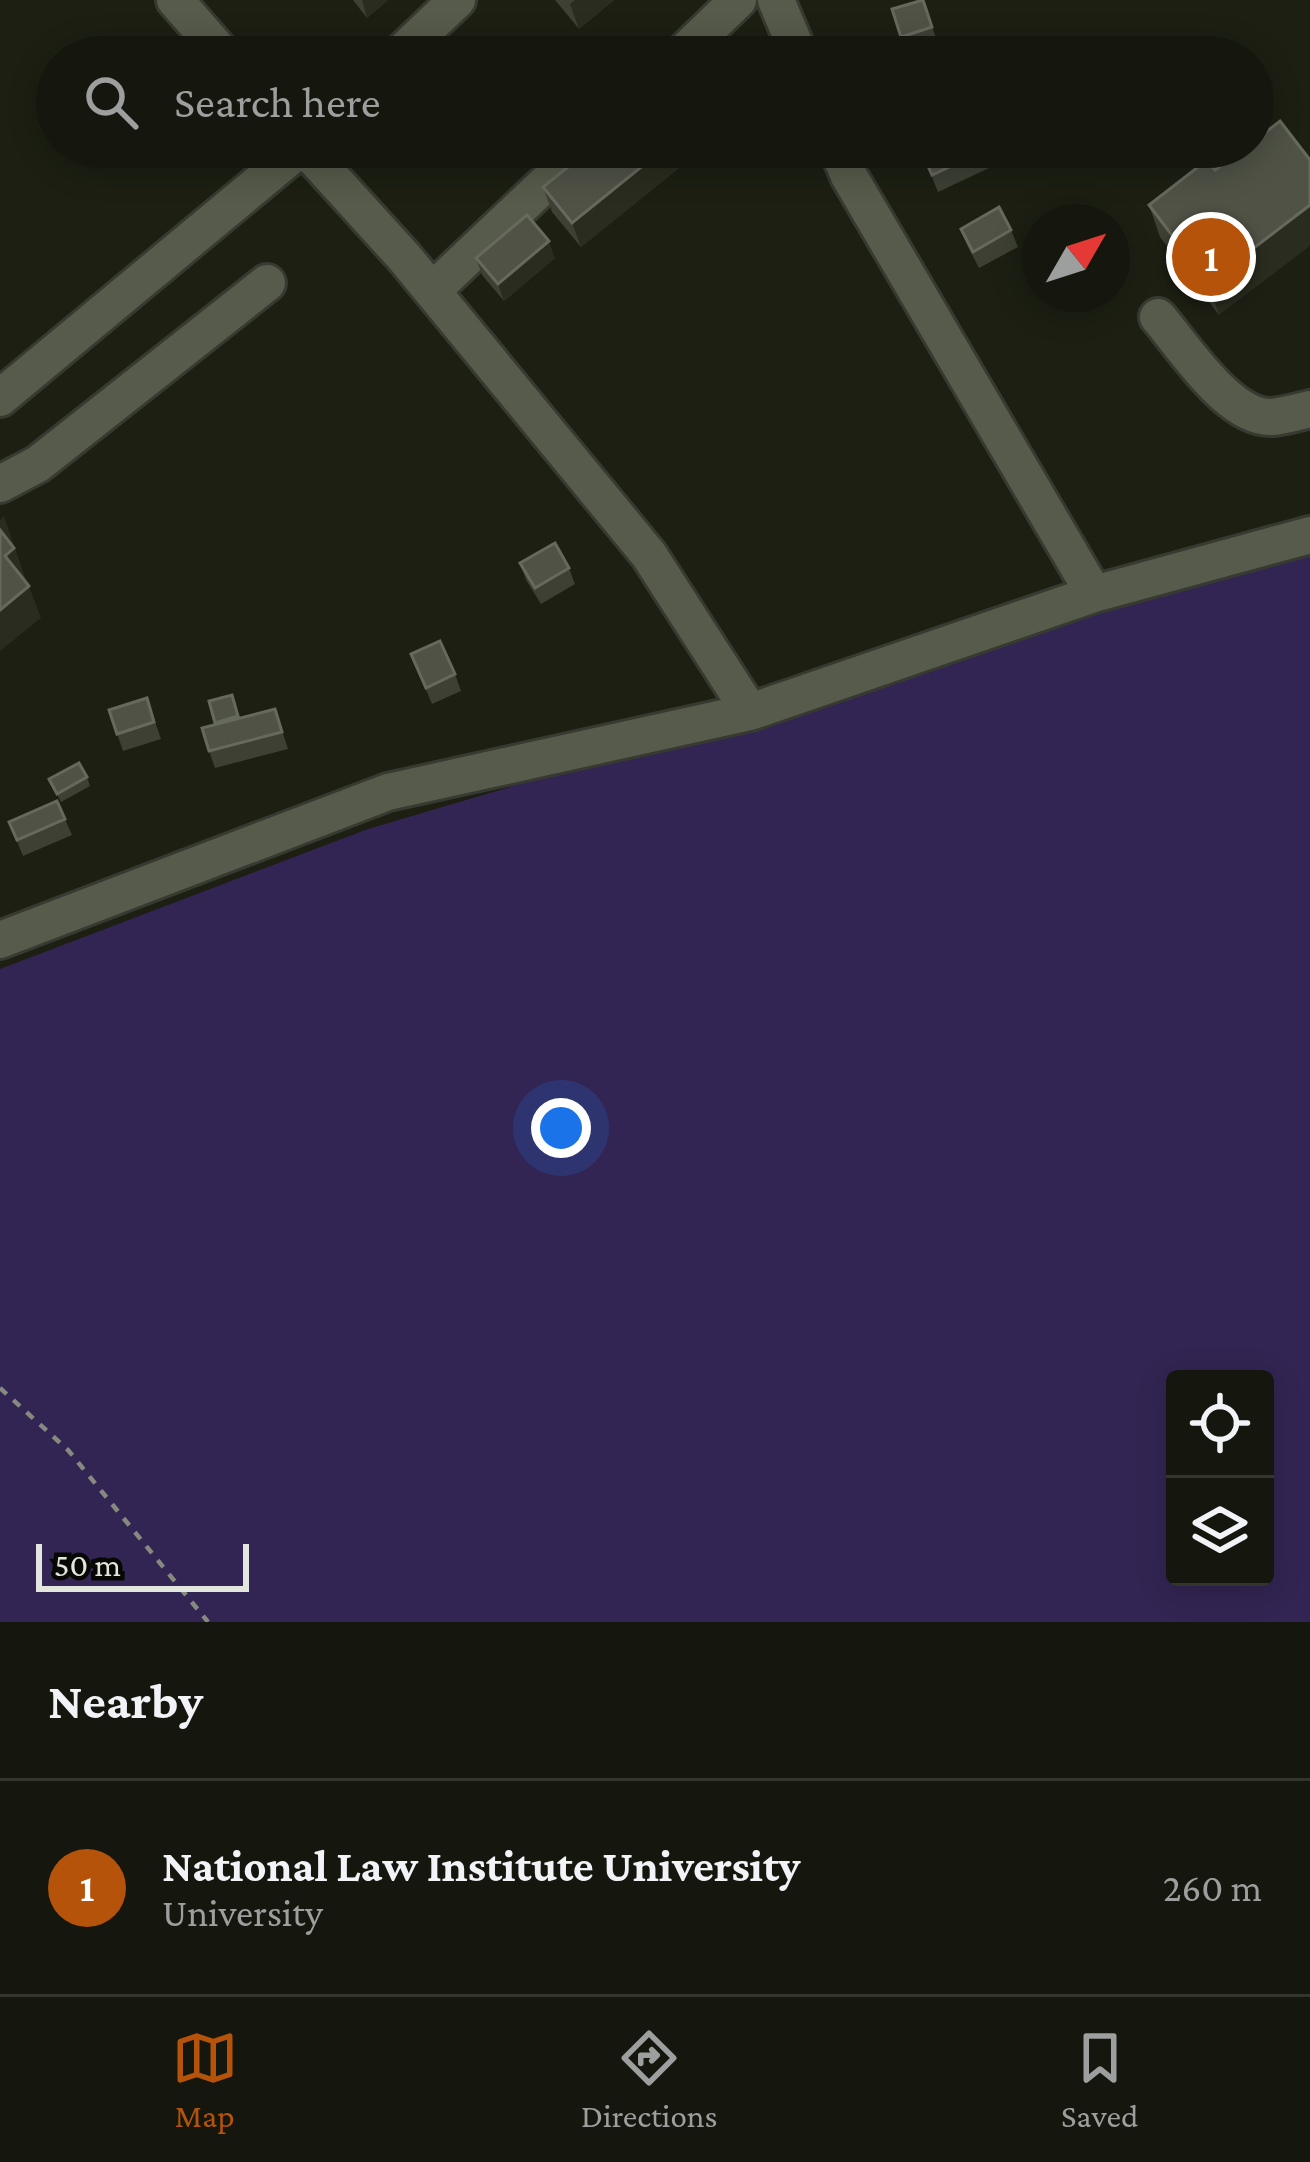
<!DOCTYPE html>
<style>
:root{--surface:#15170e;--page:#1e2017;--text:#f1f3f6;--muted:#9d9f9e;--line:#34362e;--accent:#b45309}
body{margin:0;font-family:"Crimson Pro",serif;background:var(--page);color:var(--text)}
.controls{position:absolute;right:36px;bottom:36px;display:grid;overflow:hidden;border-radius:12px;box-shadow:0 6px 30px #0003}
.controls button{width:108px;height:108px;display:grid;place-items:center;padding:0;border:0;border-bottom:3px solid var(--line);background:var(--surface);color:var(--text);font:60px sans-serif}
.compass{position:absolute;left:1022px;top:204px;width:108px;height:108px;border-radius:50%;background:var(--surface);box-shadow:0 6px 30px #0003;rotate:51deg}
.scale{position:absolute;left:36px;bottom:30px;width:213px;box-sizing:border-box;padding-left:12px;border:6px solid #e3e6dd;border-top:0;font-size:33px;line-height:42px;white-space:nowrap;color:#e3e6dd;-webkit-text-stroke:9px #070804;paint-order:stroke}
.you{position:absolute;left:561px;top:1128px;width:42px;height:42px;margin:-30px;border:9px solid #fff;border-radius:50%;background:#1a73e8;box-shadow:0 0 0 18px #1a73e833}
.badge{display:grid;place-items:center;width:78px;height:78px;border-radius:50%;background:var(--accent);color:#fff;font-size:39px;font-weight:700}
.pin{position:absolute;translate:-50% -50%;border:6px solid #fff;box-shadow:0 3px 12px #0006}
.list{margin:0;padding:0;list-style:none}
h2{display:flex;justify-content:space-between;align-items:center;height:156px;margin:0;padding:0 48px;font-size:51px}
h2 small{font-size:39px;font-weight:400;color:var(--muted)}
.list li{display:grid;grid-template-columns:78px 1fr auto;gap:36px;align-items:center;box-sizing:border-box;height:216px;padding:0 48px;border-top:3px solid var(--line)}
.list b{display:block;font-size:45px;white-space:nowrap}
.list p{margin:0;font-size:39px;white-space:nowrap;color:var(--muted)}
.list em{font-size:39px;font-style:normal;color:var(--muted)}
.icon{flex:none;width:66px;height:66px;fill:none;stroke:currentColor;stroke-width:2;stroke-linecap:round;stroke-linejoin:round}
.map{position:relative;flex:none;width:1310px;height:1622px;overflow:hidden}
.search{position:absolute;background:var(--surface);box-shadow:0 6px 30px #0003;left:36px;right:36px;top:36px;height:132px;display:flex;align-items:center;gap:30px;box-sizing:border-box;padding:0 42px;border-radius:66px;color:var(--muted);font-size:45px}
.sheet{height:372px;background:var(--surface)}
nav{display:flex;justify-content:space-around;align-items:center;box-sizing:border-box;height:168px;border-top:3px solid var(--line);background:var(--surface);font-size:33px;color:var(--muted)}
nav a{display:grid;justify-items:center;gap:6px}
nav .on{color:var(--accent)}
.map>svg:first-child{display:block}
.green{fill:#332553;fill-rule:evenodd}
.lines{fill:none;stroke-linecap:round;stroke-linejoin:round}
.minor-casing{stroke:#373a31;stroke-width:42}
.path{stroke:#86897f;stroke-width:4.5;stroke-dasharray:9 9;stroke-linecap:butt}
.minor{stroke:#575b4b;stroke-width:36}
.wall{fill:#3d4033}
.shaded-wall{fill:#292c1e}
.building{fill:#4f5245;stroke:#66695d;stroke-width:3}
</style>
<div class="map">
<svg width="1310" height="1622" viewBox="0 0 1310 1622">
<rect width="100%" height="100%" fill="#1c1f12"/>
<path class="green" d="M 1310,550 L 1310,1622 L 0,1622 L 0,969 L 368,829 ZM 1175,1379 L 1265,1379 L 1265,1577 L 1175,1577 Z"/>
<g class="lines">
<defs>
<path id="minor" d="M 175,0 L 225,57
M 776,0 L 800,57
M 397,57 L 457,0
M 679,57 L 738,0
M 304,147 L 404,257 L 649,555 L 750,712
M 837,147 L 849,176 L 1094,594
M 432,291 L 584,147
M 1158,317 C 1184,347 1229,419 1272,417 C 1284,416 1298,412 1310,409
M 0,398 L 302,147
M 0,484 L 38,464 L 267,283
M 0,940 L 388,792 L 750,712 L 1094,594 L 1310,535"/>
</defs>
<use href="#minor" class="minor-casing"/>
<path class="path" d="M 0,1388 L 68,1450 L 208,1622"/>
<use href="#minor" class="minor"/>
</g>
<path class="wall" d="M 353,0 L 388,0 L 367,18 Z
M 555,0 L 614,0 L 579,29 Z
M 923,0 L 938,44 L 907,54 L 892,9 Z
M 593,147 L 692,147 L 695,155 L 581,247 L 552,212 L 543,187 Z
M 941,147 L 1001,147 L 1006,160 L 938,192 L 923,155 Z
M 1207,160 L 1219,315 L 1160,237 L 1149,205 Z
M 961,229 L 1011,230 L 1018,247 L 979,268 L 967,245 Z
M 476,258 L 555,258 L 504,301 L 482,275 Z
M 520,563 L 569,568 L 575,584 L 541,604 L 526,580 Z
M 411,654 L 455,674 L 461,691 L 432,704 Z
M 232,695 L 240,718 L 275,709 L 288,749 L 215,768 L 209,751 L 216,724 Z
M 147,698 L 161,739 L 123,751 L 109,710 Z
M 87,777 L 90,786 L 61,802 L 49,779 Z
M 65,819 L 72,835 L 23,856 L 9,822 Z"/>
<path class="shaded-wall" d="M 362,0 L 388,0 L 367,18 Z
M 575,0 L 614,0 L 579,29 L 570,4 Z
M 666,147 L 692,147 L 695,155 L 581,247 L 572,223 Z
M 1310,205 L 1310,246 L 1219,315 L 1208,283 Z
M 549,241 L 555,258 L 504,301 L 498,284 Z
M 4,516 L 26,580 L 16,588 L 0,536 L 0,520 Z
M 29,586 L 41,618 L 0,651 L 0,610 Z"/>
<path class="building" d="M 923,0 L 932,27 L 901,37 L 892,9 Z
M 186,48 L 193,57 L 175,57 Z
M 1280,121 L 1310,160 L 1310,205 L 1208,283 L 1149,205 L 1207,160 L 1215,170 L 1246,147 L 1253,147 L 1253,142 Z
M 593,147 L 666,147 L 572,223 L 543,187 Z
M 941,147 L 992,147 L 932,175 L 923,155 Z
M 999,207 L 1011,230 L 973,252 L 961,229 Z
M 527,215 L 549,241 L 498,284 L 476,258 Z
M 0,530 L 14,548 L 5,556 L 29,586 L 0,610 Z
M 555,543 L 569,568 L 535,588 L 520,563 Z
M 440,641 L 455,674 L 426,688 L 411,654 Z
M 232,695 L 238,716 L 215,723 L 209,701 Z
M 147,698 L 154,722 L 117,734 L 109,710 Z
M 275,709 L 282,732 L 209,751 L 202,728 Z
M 79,763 L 87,777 L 57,794 L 49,779 Z
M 57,801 L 65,819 L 17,840 L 9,822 Z"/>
</svg>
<div class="controls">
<button><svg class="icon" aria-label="locate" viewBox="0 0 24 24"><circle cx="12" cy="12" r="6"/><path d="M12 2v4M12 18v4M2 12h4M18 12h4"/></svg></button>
<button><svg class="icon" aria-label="layers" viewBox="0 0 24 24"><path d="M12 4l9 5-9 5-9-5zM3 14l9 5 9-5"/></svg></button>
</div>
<svg class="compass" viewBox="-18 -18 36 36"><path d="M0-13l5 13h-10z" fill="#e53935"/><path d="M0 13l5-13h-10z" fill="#9d9f9e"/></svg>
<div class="scale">50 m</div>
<div class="you"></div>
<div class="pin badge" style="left:1211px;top:257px">1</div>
<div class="search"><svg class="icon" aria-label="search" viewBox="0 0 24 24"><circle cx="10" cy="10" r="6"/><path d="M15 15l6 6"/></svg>Search here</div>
</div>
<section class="sheet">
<h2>Nearby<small></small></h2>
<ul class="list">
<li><span class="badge">1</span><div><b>National Law Institute University</b><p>University</p></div><em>260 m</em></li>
</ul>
</section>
<nav>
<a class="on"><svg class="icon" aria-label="map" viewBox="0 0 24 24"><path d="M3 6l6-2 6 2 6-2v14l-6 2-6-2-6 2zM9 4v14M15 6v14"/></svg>Map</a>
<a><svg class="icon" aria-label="directions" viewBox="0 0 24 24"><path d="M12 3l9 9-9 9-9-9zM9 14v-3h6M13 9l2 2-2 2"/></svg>Directions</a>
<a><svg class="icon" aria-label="saved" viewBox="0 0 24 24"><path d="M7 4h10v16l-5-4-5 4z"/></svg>Saved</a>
</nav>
